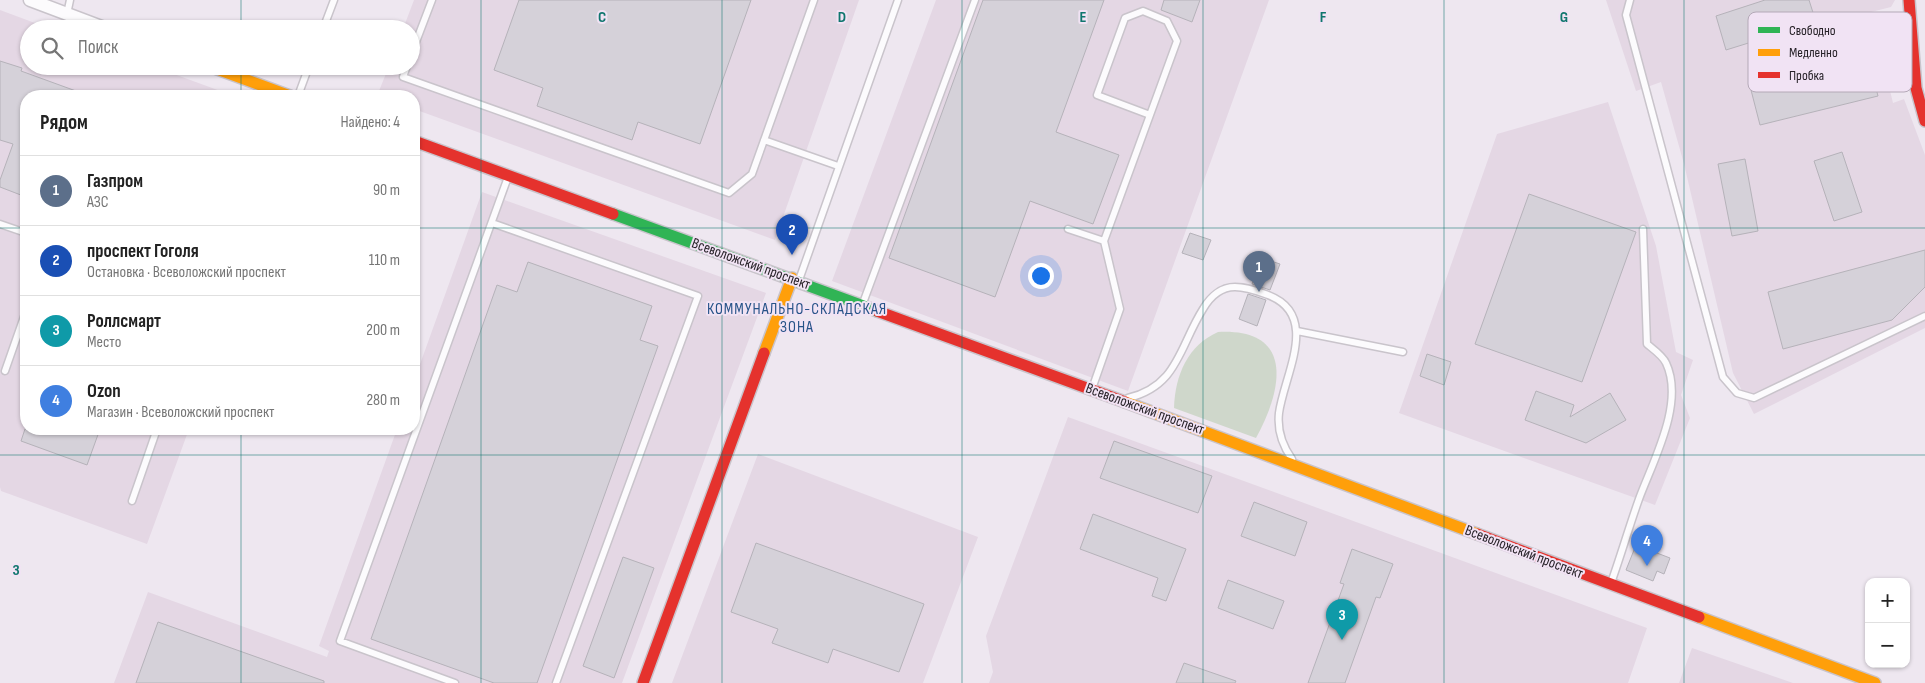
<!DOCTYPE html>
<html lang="ru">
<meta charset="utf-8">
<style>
:root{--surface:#fff;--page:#f6f6f6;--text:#222;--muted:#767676;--line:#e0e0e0;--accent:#6d676e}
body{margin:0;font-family:"Sofia Sans Condensed",sans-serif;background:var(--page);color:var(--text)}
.controls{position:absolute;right:15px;bottom:15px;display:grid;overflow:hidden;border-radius:10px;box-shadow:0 1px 4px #0004}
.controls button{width:45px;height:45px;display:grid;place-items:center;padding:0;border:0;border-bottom:1px solid var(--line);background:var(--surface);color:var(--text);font:25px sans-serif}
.you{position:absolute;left:1040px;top:275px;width:18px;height:18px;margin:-12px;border:4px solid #fff;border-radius:50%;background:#1a73e8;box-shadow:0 0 0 8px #1a73e833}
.badge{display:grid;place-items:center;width:32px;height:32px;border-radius:50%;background:var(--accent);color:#fff;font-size:16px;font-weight:700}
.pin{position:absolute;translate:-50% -41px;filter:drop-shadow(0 1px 2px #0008)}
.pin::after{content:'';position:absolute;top:26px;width:18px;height:15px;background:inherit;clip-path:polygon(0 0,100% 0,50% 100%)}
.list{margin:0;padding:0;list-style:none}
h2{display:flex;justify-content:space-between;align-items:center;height:65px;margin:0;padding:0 20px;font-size:21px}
h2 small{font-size:16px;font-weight:400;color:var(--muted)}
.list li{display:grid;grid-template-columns:32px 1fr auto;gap:15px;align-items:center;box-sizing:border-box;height:70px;padding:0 20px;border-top:1px solid var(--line)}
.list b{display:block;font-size:19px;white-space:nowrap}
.list p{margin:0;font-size:16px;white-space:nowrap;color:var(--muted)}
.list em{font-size:16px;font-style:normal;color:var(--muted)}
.icon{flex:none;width:28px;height:28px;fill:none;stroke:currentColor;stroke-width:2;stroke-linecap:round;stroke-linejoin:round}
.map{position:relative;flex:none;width:1925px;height:683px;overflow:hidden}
.search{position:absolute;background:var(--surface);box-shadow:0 1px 4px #0004;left:20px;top:20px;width:400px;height:55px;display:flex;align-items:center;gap:12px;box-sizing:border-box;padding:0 18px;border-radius:28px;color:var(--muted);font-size:19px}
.panel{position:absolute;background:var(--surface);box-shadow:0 1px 4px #0004;left:20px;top:90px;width:400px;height:345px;border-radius:20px}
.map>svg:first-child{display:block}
.industrial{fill:#e4d7e4}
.green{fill:#cfd7cb}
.building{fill:#d5d1d9;stroke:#b5b2b9}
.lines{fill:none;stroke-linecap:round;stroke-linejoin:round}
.lane-casing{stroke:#c9c4cb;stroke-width:9}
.street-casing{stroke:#c9c4cb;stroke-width:15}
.fast-casing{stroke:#c9c4cb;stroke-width:14}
.slow-casing{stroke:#c9c4cb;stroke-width:14}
.jam-casing{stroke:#c9c4cb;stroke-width:14}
.lane{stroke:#fcfbfd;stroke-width:6}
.street{stroke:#fcfbfd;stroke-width:12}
.fast{stroke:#30b455;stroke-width:11}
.slow{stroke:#ff9f0a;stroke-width:11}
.jam{stroke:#e5322d;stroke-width:11}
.grid{fill:none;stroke:#0f766e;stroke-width:1;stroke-opacity:0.55}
.labels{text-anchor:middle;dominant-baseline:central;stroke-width:4;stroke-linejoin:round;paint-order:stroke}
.street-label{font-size:15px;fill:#272228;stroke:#f1e3f4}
.neighbourhood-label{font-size:16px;letter-spacing:1px;fill:#275388;stroke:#f1e3f4}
.key{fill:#f1e3f4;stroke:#b4a9b7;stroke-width:1}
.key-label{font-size:14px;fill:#272228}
.grid-label{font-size:16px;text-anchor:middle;font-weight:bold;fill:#0f766e;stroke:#f1e3f4;stroke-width:4;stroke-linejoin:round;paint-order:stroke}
</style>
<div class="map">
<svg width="1925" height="683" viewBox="0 0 1925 683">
<rect width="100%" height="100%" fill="#eee7f0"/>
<path class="industrial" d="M 414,0 L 859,0 L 775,240 L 414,109 L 414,96 L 377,96 L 389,66 L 411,66 L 411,29 L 403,29 Z
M 936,0 L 1269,0 L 1128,391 L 832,281 Z
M 1606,0 L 1895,0 L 1891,7 L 1871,12 L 1893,103 L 1904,99 L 1925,155 L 1925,328 L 1754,414 L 1733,373 L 1684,164 L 1661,82 L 1636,91 Z
M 0,10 L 51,29 L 29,29 L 29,66 L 152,66 L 234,96 L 26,96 L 26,429 L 189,429 L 147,544 L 1,491 L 0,487 Z
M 1608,102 L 1656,246 L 1676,352 L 1693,360 L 1681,395 L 1690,418 L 1655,505 L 1399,413 L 1497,134 Z
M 482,192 L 766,293 L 622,683 L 114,683 L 148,592 L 327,657 L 329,651 L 319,646 L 397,429 L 414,429 L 414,381 Z
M 1068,417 L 1647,628 L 1628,683 L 989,683 L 993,672 L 986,636 Z
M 758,454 L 978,537 L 923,683 L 672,683 Z
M 1692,648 L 1793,683 L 1794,683 L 1679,683 Z"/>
<path class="green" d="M 1218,332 C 1296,328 1282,391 1256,438 L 1174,408 C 1175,375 1188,345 1218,332 Z"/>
<path class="building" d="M 519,0 L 751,0 L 700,144 L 638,122 L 632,140 L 537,106 L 543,88 L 494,70 Z
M 983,0 L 1104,0 L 1056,132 L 1119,155 L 1093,224 L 1030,201 L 995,297 L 889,258 Z
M 1164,0 L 1200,0 L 1192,22 L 1161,10 Z
M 1765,0 L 1809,0 L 1816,22 L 1726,50 L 1716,16 Z
M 1867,54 L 1878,96 L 1760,125 L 1751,90 L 1794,79 L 1792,73 L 1820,66 L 1821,70 L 1849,63 L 1848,58 Z
M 0,61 L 22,68 L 21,71 L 87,95 L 26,96 L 26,197 L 0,187 L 0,180 L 13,144 L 0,140 Z
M 1842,152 L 1862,212 L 1834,221 L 1814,161 Z
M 1745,159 L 1758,231 L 1732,236 L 1718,164 Z
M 1529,194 L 1636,232 L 1582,382 L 1475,344 Z
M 1190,233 L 1211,240 L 1203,260 L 1182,253 Z
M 1925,250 L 1925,287 L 1892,320 L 1783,349 L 1768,292 Z
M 1262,258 L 1280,264 L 1270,290 L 1252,284 Z
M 528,262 L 652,306 L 640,340 L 658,346 L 537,683 L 494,683 L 371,639 L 497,285 L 517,292 Z
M 1248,294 L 1266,300 L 1257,326 L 1239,319 Z
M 1427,354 L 1451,362 L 1444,385 L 1420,376 Z
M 1536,391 L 1574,405 L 1570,417 L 1610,393 L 1626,420 L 1586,443 L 1525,420 Z
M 25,429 L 100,429 L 87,465 L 21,441 Z
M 1114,441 L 1212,476 L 1198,513 L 1100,478 Z
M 1254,502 L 1307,522 L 1295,556 L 1241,536 Z
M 1093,514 L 1186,549 L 1166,601 L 1152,596 L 1158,578 L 1080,549 Z
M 756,543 L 924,604 L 899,672 L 833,649 L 828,663 L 772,643 L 778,629 L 731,612 Z
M 1636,545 L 1670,558 L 1664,574 L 1657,571 L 1653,581 L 1626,570 Z
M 1352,549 L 1393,564 L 1380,598 L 1376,597 L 1345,683 L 1308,683 L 1344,584 L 1340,583 Z
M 623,557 L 654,568 L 614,678 L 583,666 Z
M 1228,580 L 1284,601 L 1273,629 L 1218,608 Z
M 158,622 L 324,681 L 324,683 L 136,683 Z
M 1184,663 L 1236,681 L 1235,683 L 1176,683 Z"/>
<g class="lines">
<defs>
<path id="lane" d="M 1630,0 L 1626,15 L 1723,377 L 1737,393 L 1754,398 L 1925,316
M 67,14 L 70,0
M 323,29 L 334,0
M 411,55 L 432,0
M 407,66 L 403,77 L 729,193 L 752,174 L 814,0
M 298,96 L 309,66
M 764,140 L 838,166
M 492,223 L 698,296 L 556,683
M 0,224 L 26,233
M 1068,229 L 1104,241
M 799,280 L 898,0
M 863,303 L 975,0
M 1297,331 L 1403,352
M 5,371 L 26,311
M 1092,389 L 1120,309 L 1104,241 L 1177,41 L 1167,21 L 1143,11 L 1125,18 L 1097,95 L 1150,115
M 1128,398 C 1178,386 1179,347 1203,309 C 1210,297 1221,287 1235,287 C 1247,287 1257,291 1268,295 C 1321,315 1284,375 1279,413 C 1277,431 1282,445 1292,459
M 132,501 L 157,429
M 1611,583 C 1621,555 1629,527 1639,499 C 1653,461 1685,403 1666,363 C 1663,356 1653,349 1647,344 L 1643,229
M 455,683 L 340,641 L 508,177"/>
<path id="street" d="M 30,0 L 107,29"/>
<path id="fast" d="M 613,214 L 877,311"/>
<path id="slow" d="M 209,66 L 290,96
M 764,353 L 792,278
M 1125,402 L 1477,534
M 1699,617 L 1875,683"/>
<path id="jam" d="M 1909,0 L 1916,88 L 1925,121
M 414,141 L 613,214
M 877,311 L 1125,402
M 1477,534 L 1699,617
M 643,683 L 764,353"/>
</defs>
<use href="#lane" class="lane-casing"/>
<use href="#street" class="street-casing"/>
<use href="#fast" class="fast-casing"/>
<use href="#slow" class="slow-casing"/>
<use href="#jam" class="jam-casing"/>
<use href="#lane" class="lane"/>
<use href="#street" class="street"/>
<use href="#fast" class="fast"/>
<use href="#slow" class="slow"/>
<use href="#jam" class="jam"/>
</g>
<path class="grid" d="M 241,0 L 241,29M 481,0 L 481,683M 722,0 L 722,683M 962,0 L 962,683M 1203,0 L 1203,683M 1444,0 L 1444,683M 1684,0 L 1684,683M 241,66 L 241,96M 0,228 L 26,228M 414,228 L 1925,228M 241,429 L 241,683M 0,455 L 1925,455"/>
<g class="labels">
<g class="street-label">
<text transform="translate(751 264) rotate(20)">Всеволожский проспект</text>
<text transform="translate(1145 409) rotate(20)">Всеволожский проспект</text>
<text transform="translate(1524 552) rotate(21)">Всеволожский проспект</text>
</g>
<g class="neighbourhood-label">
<text x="797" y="309">КОММУНАЛЬНО-СКЛАДСКАЯ<tspan x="797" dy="18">ЗОНА</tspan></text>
</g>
</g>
<rect x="1748" y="12" width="164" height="80" rx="8" class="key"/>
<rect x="1758" y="27" width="22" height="6" fill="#30b455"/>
<rect x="1758" y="49" width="22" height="7" fill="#ff9f0a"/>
<rect x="1758" y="72" width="22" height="6" fill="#e5322d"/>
<g class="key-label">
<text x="1789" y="35">Свободно</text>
<text x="1789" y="57">Медленно</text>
<text x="1789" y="80">Пробка</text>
</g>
<g class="grid-label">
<text x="602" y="22">C</text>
<text x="842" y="22">D</text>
<text x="1083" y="22">E</text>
<text x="1323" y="22">F</text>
<text x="1564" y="22">G</text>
<text x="16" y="575">3</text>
</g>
</svg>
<div class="controls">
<button>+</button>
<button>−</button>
</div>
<div class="you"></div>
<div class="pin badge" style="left:1259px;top:292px;background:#5c6f8a">1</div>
<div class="pin badge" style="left:792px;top:255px;background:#1a4fb4">2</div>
<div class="pin badge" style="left:1342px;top:640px;background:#0f9aa8">3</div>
<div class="pin badge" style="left:1647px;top:566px;background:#3f7fe0">4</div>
<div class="search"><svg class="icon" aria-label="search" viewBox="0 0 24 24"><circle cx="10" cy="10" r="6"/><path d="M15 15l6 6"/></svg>Поиск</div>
<section class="panel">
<h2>Рядом<small>Найдено: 4</small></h2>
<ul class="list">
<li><span class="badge" style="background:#5c6f8a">1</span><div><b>Газпром</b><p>АЗС</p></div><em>90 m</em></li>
<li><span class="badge" style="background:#1a4fb4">2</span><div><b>проспект Гоголя</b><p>Остановка · Всеволожский проспект</p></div><em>110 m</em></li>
<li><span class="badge" style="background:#0f9aa8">3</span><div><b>Роллсмарт</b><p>Место</p></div><em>200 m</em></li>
<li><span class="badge" style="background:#3f7fe0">4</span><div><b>Ozon</b><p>Магазин · Всеволожский проспект</p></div><em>280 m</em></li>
</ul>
</section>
</div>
